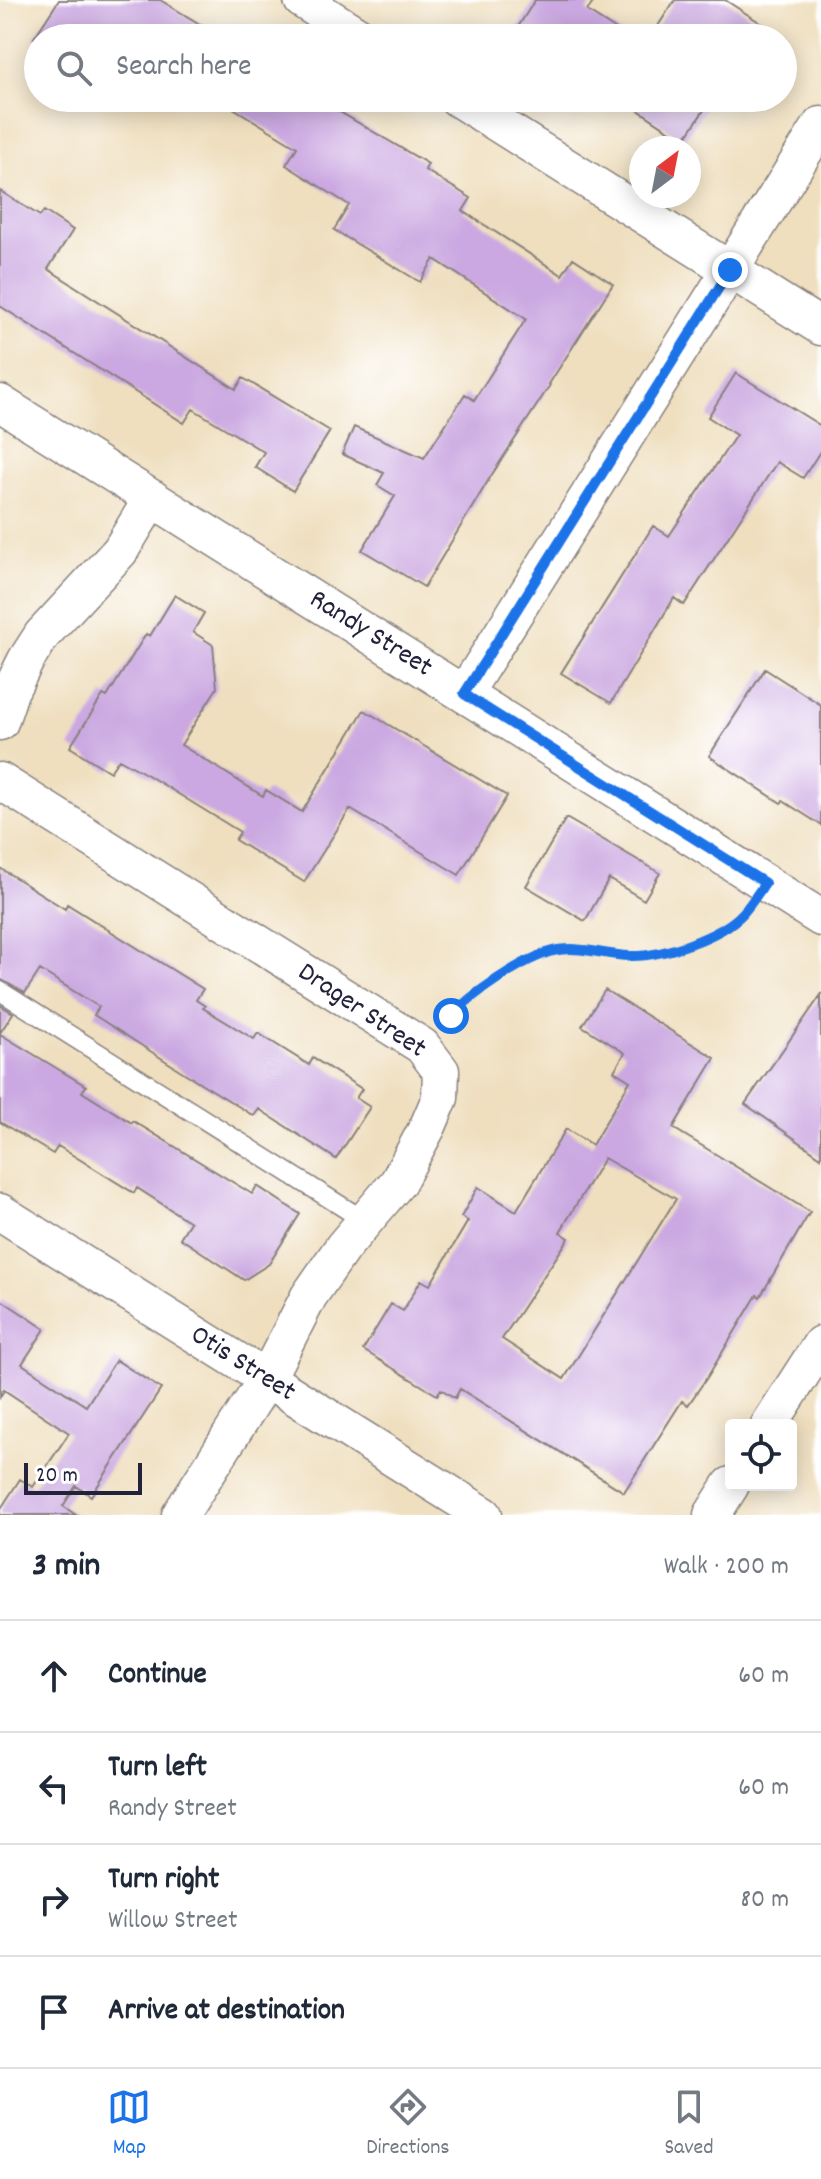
<!DOCTYPE html>
<meta charset="utf-8">
<style>
:root{--surface:#fff;--page:#f6f6f7;--text:#1f2937;--muted:#747a83;--line:#e0e1e3;--accent:#1a73e8}
body{margin:0;font-family:Dekko,sans-serif;background:var(--page);color:var(--text)}
.controls{position:absolute;right:24px;bottom:24px;display:grid;overflow:hidden;border-radius:8px;box-shadow:0 4px 20px #0003}
.controls button{width:72px;height:72px;display:grid;place-items:center;padding:0;border:0;border-bottom:2px solid var(--line);background:var(--surface);color:var(--text);font:40px sans-serif}
.compass{position:absolute;left:629px;top:136px;width:72px;height:72px;border-radius:50%;background:var(--surface);box-shadow:0 4px 20px #0003;rotate:32deg}
.scale{position:absolute;left:24px;bottom:20px;width:118px;box-sizing:border-box;padding-left:8px;border:4px solid #22223b;border-top:0;font-size:22px;line-height:28px;white-space:nowrap;color:#22223b;-webkit-text-stroke:6px #fff;paint-order:stroke}
.stop{position:absolute;width:24px;height:24px;margin:-18px;border:6px solid #1a73e8;border-radius:50%;background:#fff}
.stop.end{background:#1a73e8;border-color:#fff;box-shadow:0 2px 8px #0008}
.list{margin:0;padding:0;list-style:none}
h2{display:flex;justify-content:space-between;align-items:center;height:104px;margin:0;padding:0 32px;font-size:34px}
h2 small{font-size:26px;font-weight:400;color:var(--muted)}
.list li{display:grid;grid-template-columns:52px 1fr auto;gap:24px;align-items:center;box-sizing:border-box;height:112px;padding:0 32px;border-top:2px solid var(--line)}
.list b{display:block;font-size:30px;white-space:nowrap}
.list p{margin:0;font-size:26px;white-space:nowrap;color:var(--muted)}
.list em{font-size:26px;font-style:normal;color:var(--muted)}
.icon{flex:none;width:44px;height:44px;fill:none;stroke:currentColor;stroke-width:2;stroke-linecap:round;stroke-linejoin:round}
.map{position:relative;flex:none;width:821px;height:1515px;overflow:hidden}
.search{position:absolute;background:var(--surface);box-shadow:0 4px 20px #0003;left:24px;right:24px;top:24px;height:88px;display:flex;align-items:center;gap:20px;box-sizing:border-box;padding:0 28px;border-radius:44px;color:var(--muted);font-size:30px}
.sheet{height:552px;background:var(--surface)}
nav{display:flex;justify-content:space-around;align-items:center;box-sizing:border-box;height:112px;border-top:2px solid var(--line);background:var(--surface);font-size:22px;color:var(--muted)}
nav a{display:grid;justify-items:center;gap:4px}
nav .on{color:var(--accent)}
.map>svg:first-child{display:block}
.building{fill:#cba8e1;fill-rule:evenodd}
.lines{fill:none;stroke-linecap:round;stroke-linejoin:round}
.service-casing{stroke:#88807d;stroke-width:21}
.minor-casing{stroke:#88807d;stroke-width:39}
.path{stroke:#88807d;stroke-width:5;stroke-dasharray:6 6;stroke-linecap:butt}
.service{stroke:#fff;stroke-width:18}
.minor{stroke:#fff;stroke-width:36}
.route{stroke:#1a73e8;stroke-width:10}
.labels{text-anchor:middle;dominant-baseline:central;stroke-width:7;stroke-linejoin:round;paint-order:stroke}
.street-label{font-size:28px;fill:#22223b;stroke:#fff}
</style>
<div class="map">
<svg width="821" height="1515" viewBox="0 0 821 1515">
<rect width="100%" height="100%" fill="#fff"/>
<filter id="ink" filterUnits="userSpaceOnUse"><feTurbulence type="fractalNoise" baseFrequency=".0125" numOctaves="2"/><feDisplacementMap in="SourceGraphic" scale="16" xChannelSelector="R" yChannelSelector="G"/><feConvolveMatrix kernelMatrix="1 2 1 2 8 2 1 2 1" color-interpolation-filters="sRGB"/></filter>
<filter id="wash" filterUnits="userSpaceOnUse"><feTurbulence type="fractalNoise" baseFrequency=".006" numOctaves="4" result="noise"/><feDisplacementMap in="SourceGraphic" scale="32" xChannelSelector="R" yChannelSelector="G"/><feGaussianBlur stdDeviation="1.8" result="paint"/><feColorMatrix in="noise" values="0 0 0 0 0 0 0 0 0 0 0 0 0 0 0 0 0 1.4 0 .05"/><feComposite in="paint" operator="in"/></filter>
<g filter="url(#wash)">
<rect width="100%" height="100%" fill="#efdfbf"/>
<g id="blocks">
<path class="building" d="M 59,0 L 160,0 L 223,38 L 34,38 Z
M 535,0 L 595,0 L 587,11 L 629,38 L 511,38 Z
M 675,0 L 725,0 L 784,38 L 650,38 Z
M 217,98 L 316,98 L 428,164 L 425,170 L 471,198 L 463,211 L 562,275 L 573,258 L 613,284 L 549,384 L 550,385 L 491,476 L 424,587 L 362,550 L 395,496 L 377,485 L 384,473 L 342,454 L 354,427 L 424,458 L 465,394 L 474,400 L 526,319 L 434,259 L 420,282 L 334,230 L 349,205 L 286,165 L 297,147 Z
M 620,98 L 712,98 L 684,140 Z
M 0,191 L 40,216 L 44,211 L 73,230 L 48,269 L 236,389 L 243,378 L 330,431 L 293,491 L 255,467 L 264,452 L 193,409 L 184,423 L 0,306 Z
M 736,373 L 821,426 L 821,450 L 803,478 L 777,462 L 684,605 L 674,598 L 611,703 L 561,673 L 653,526 L 669,536 L 736,435 L 708,417 Z
M 175,595 L 204,613 L 193,632 L 213,645 L 217,688 L 181,745 L 263,796 L 266,790 L 302,812 L 364,710 L 507,796 L 459,875 L 350,809 L 304,882 L 235,840 L 240,832 L 146,774 L 119,759 L 110,772 L 70,747 L 103,695 L 107,697 L 146,634 L 150,636 Z
M 765,669 L 821,705 L 821,825 L 783,801 L 781,803 L 709,756 Z
M 566,818 L 660,873 L 644,900 L 609,879 L 585,921 L 526,886 Z
M 0,868 L 65,909 L 67,904 L 203,989 L 196,1000 L 205,1006 L 203,1008 L 254,1039 L 258,1033 L 309,1065 L 313,1058 L 362,1089 L 356,1098 L 370,1107 L 336,1159 L 259,1109 L 254,1116 L 186,1074 L 94,1015 L 99,1007 L 40,970 L 25,993 L 0,979 Z
M 605,990 L 715,1058 L 673,1128 L 810,1212 L 760,1297 L 757,1295 L 708,1376 L 688,1405 L 682,1401 L 624,1492 L 460,1389 L 455,1398 L 441,1389 L 437,1395 L 363,1350 L 391,1304 L 403,1311 L 421,1280 L 430,1285 L 468,1221 L 461,1217 L 478,1187 L 516,1211 L 566,1129 L 592,1145 L 630,1081 L 614,1071 L 625,1053 L 582,1026 ZM 604,1158 L 676,1199 L 564,1379 L 502,1339 L 569,1238 L 560,1232 Z
M 821,995 L 821,1157 L 745,1104 Z
M 0,1005 L 13,1013 L 0,1033 Z
M 0,1034 L 86,1086 L 82,1092 L 132,1123 L 133,1121 L 252,1194 L 257,1186 L 300,1214 L 269,1264 L 244,1280 L 180,1238 L 190,1222 L 137,1188 L 134,1193 L 58,1146 L 53,1154 L 0,1122 Z
M 0,1299 L 45,1329 L 22,1364 L 86,1406 L 116,1360 L 161,1389 L 91,1496 L 76,1486 L 63,1506 L 76,1515 L 0,1515 L 0,1510 L 20,1479 L 33,1487 L 69,1433 L 4,1390 L 0,1397 Z"/>
</g>
</g>
<g filter="url(#ink)">
<use href="#blocks" fill-opacity="0" stroke="#88807d" stroke-width="2"/>
<g class="lines">
<defs>
<path id="service" d="M 0,991 L 365,1221"/>
<path id="minor" d="M 302,0 L 362,38
M 457,98 L 821,327
M 0,403 L 821,918
M 464,694 L 821,125
M 0,722 L 10,692 L 26,660 L 42,635 L 120,551 L 152,498
M 0,781 L 422,1046 L 441,1071 L 440,1098 L 428,1126 L 398,1182 L 343,1247 L 309,1296 L 266,1380 L 180,1515
M 0,1212 L 484,1515
M 769,1425 L 821,1344
M 712,1515 L 731,1485"/>
</defs>
<use href="#service" class="service-casing"/>
<use href="#minor" class="minor-casing"/>
<path class="path" d="M 448,1019 C 472,995 517,962 550,952 C 577,944 602,955 629,956 C 665,958 715,936 742,914"/>
<use href="#service" class="service"/>
<use href="#minor" class="minor"/>
</g>
</g>
<g class="lines" filter="url(#ink)">
<path class="route" d="M 451,1016 C 473,993 519,962 549,952 C 577,944 602,955 629,956 C 662,957 721,937 743,913 C 751,904 758,893 765,883 L 464,694 L 730,270"/>
</g>
<g class="labels">
<g class="street-label">
<text transform="translate(370 635) rotate(32)">Randy Street</text>
<text transform="translate(361 1012) rotate(34)">Drager Street</text>
<text transform="translate(242 1365) rotate(32)">Otis Street</text>
</g>
</g>
</svg>
<div class="controls">
<button><svg class="icon" aria-label="locate" viewBox="0 0 24 24"><circle cx="12" cy="12" r="6"/><path d="M12 2v4M12 18v4M2 12h4M18 12h4"/></svg></button>
</div>
<svg class="compass" viewBox="-18 -18 36 36"><path d="M0-13l5 13h-10z" fill="#e53935"/><path d="M0 13l5-13h-10z" fill="#747a83"/></svg>
<div class="scale">20 m</div>
<div class="stop" style="left:451px;top:1016px"></div>
<div class="stop end" style="left:730px;top:270px"></div>
<div class="search"><svg class="icon" aria-label="search" viewBox="0 0 24 24"><circle cx="10" cy="10" r="6"/><path d="M15 15l6 6"/></svg>Search here</div>
</div>
<section class="sheet">
<h2>3 min<small>Walk · 200 m</small></h2>
<ul class="list">
<li><svg class="icon" aria-label="ahead" viewBox="0 0 24 24"><path d="M12 20V5M6 11l6-6 6 6"/></svg><div><b>Continue</b></div><em>60 m</em></li>
<li><svg class="icon" aria-label="left" viewBox="0 0 24 24"><path d="M17 20v-9H6M10 6l-5 5 5 5"/></svg><div><b>Turn left</b><p>Randy Street</p></div><em>60 m</em></li>
<li><svg class="icon" aria-label="right" viewBox="0 0 24 24"><path d="M7 20v-9h11M14 6l5 5-5 5"/></svg><div><b>Turn right</b><p>Willow Street</p></div><em>80 m</em></li>
<li><svg class="icon" aria-label="arrive" viewBox="0 0 24 24"><path d="M6 21V4h12l-3 4 3 4H6"/></svg><div><b>Arrive at destination</b></div></li>
</ul>
</section>
<nav>
<a class="on"><svg class="icon" aria-label="map" viewBox="0 0 24 24"><path d="M3 6l6-2 6 2 6-2v14l-6 2-6-2-6 2zM9 4v14M15 6v14"/></svg>Map</a>
<a><svg class="icon" aria-label="directions" viewBox="0 0 24 24"><path d="M12 3l9 9-9 9-9-9zM9 14v-3h6M13 9l2 2-2 2"/></svg>Directions</a>
<a><svg class="icon" aria-label="saved" viewBox="0 0 24 24"><path d="M7 4h10v16l-5-4-5 4z"/></svg>Saved</a>
</nav>
